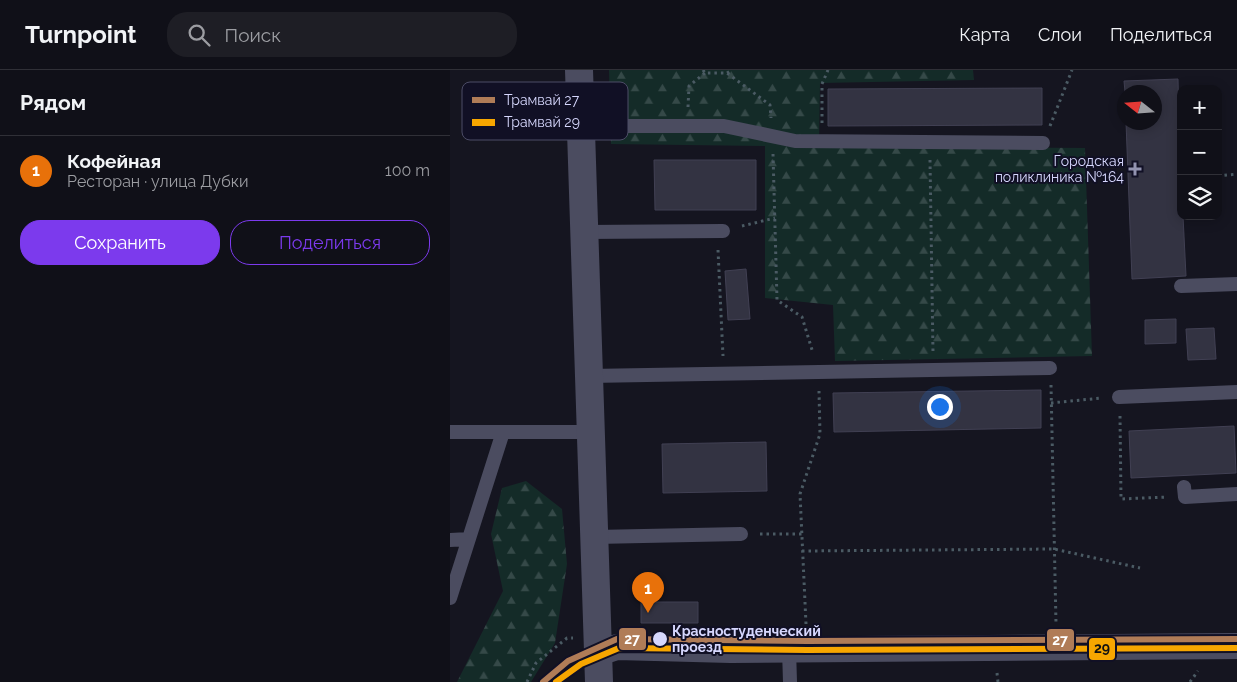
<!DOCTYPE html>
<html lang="ru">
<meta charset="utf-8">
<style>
:root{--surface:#101018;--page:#1e1e25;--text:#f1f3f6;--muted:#9c9da2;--line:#303037;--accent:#7c3aed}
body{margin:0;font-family:Raleway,sans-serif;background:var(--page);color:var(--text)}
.controls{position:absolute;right:15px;top:15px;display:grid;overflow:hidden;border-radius:10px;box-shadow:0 2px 12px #0003}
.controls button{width:45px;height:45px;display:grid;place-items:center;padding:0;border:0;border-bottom:1px solid var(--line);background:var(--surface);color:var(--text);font:25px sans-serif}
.compass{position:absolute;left:667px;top:15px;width:45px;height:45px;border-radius:50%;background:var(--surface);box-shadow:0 2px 12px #0003;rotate:287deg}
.you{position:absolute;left:489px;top:336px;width:18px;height:18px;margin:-12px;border:4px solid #fff;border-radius:50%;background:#1a73e8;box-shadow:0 0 0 8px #1a73e833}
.badge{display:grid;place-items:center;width:32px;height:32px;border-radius:50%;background:var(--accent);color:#fff;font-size:16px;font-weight:700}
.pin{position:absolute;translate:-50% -41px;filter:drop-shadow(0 1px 2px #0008)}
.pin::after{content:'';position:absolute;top:26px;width:18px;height:15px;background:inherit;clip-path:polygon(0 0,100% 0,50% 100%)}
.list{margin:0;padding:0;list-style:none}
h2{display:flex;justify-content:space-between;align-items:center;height:65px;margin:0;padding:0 20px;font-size:21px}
h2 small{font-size:16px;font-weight:400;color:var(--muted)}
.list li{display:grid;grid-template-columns:32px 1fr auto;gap:15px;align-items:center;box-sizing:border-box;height:70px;padding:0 20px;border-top:1px solid var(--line)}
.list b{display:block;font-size:19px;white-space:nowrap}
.list p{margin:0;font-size:16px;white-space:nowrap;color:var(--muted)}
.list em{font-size:16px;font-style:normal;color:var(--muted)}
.actions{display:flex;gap:10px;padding:15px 20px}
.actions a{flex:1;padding:11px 0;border:1px solid var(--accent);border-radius:20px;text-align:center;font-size:18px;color:var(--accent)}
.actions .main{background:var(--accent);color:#fff}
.icon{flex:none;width:28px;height:28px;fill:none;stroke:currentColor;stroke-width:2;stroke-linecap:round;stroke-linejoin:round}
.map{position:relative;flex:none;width:787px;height:612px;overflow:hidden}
header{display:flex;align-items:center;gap:30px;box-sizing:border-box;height:70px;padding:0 25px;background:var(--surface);border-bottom:1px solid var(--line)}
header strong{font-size:24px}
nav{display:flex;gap:28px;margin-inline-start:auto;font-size:18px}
.search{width:350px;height:45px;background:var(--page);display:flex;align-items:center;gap:12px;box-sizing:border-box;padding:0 18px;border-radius:20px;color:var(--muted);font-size:19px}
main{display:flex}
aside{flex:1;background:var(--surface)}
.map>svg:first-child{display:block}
.forest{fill:url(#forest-firs)}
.building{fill:#333342;stroke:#414053}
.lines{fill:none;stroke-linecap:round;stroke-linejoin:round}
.path{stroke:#4b5b64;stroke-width:3;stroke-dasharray:2.5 4;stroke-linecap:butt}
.service{stroke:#4b4c60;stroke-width:14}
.minor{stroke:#4b4c60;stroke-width:26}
.tertiary{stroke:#4b4c60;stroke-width:28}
.tram-1-casing{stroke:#111025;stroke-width:10}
.tram-2-casing{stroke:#111025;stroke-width:10}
.tram-1{stroke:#b07c57;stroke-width:6}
.tram-2{stroke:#f7a600;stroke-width:6}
.poi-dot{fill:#9293b0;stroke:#111025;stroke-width:2}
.stop-dot{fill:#d6d7fd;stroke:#111025;stroke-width:2}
.labels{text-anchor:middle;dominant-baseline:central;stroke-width:4;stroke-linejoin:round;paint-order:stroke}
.poi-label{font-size:14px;fill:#d6d7fd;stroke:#111025;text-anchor:end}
.stop-label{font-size:14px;font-weight:bold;fill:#d6d7fd;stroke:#111025;text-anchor:start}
.key{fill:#111025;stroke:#4c4c66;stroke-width:1}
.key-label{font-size:14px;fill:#d6d7fd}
.line-badge{stroke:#111025;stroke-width:2}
.badge-label{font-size:14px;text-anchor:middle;font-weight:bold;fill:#fff}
.pale-badge-label{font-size:14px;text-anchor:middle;font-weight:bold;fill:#111}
</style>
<header>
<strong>Turnpoint</strong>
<div class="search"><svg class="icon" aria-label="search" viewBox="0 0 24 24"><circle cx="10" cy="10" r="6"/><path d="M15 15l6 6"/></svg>Поиск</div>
<nav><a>Карта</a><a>Слои</a><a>Поделиться</a></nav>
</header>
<main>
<aside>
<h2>Рядом<small></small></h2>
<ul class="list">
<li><span class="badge" style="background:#e8710a">1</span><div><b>Кофейная</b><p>Ресторан · улица Дубки</p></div><em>100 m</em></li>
</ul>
<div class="actions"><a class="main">Сохранить</a><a>Поделиться</a></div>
</aside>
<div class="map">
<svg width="787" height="612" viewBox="0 0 787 612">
<defs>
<pattern id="forest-firs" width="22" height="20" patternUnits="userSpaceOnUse" patternTransform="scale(1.25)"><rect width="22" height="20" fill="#142b28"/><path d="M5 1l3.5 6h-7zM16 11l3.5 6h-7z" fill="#354948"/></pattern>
</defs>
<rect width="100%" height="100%" fill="#151520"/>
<path class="forest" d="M 159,0 L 523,0 L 524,10 L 370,13 L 369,76 L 635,78 L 642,286 L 385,291 L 383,235 L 315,228 L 315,76 L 161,74 Z
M 76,411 L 112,439 L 117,494 L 105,573 L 81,612 L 7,612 L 53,521 L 41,464 L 52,418 Z"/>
<path class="building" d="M 728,9 L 731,146 L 733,146 L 736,206 L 682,209 L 676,52 L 704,52 L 704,22 L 675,22 L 674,11 Z
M 592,18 L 592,55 L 378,56 L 378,19 Z
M 204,90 L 306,90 L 306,140 L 205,140 Z
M 296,199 L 300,249 L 278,250 L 275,201 Z
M 726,249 L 726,273 L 695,274 L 695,250 Z
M 764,258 L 766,289 L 738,290 L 736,259 Z
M 591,320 L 591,358 L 384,362 L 383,323 Z
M 784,356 L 786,403 L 681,408 L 679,361 Z
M 316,372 L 317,421 L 213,423 L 212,374 Z
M 191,532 L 248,532 L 248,553 L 191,553 Z"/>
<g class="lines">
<path class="path" d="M 253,0 L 255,3 L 277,3 L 320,35 L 321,48
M 277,3 L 282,0
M 238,37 L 239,16 L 255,3
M 372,53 L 372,14 L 378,0
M 600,56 L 622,0
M 323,84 L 327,230 L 352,247 L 363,283
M 480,90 L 483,282
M 768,106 L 787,104
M 292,156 L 325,148
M 268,180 L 273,286
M 601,315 L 606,554
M 601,333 L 652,328
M 670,346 L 671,429 L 717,427
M 310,464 L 352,464
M 352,481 L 604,479 L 690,498
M 356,554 L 350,424 L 370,364 L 369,321
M 547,603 L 548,612
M 77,612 L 86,593 L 117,568 L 123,568
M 740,612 L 748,601"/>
<path class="service" d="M 131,56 L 274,56 L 345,71 L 593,73
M 134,162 L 273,161
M 731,216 L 787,214
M 139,306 L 600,298
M 669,327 L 787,322
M 0,362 L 141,362
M 734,417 L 735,427 L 787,424
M 145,467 L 291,464
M 0,470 L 19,469
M 0,528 L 53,362
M 339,579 L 340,612"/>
<path class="minor" d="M 149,583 L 167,577 L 281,580 L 787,576"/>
<path class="tertiary" d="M 129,0 L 149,612"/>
<defs>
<path id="tram-1" d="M 93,612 L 118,591 L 167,569 L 357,571 L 787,569"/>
<path id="tram-2" d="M 106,612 L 131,594 L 169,578 L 357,580 L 787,578"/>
</defs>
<use href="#tram-1" class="tram-1-casing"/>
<use href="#tram-2" class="tram-2-casing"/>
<use href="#tram-1" class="tram-1"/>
<use href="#tram-2" class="tram-2"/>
</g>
<path class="poi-dot" d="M682.5 91.5h5v5h5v5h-5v5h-5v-5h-5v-5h5z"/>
<circle class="stop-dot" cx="210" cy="569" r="8"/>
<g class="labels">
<g class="poi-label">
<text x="674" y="91">Городская<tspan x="674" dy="16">поликлиника №164</tspan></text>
</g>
<g class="stop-label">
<text x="222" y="561">Красностуденческий<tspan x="222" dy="16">проезд</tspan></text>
</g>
</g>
<rect x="12" y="12" width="166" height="58" rx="8" class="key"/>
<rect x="22" y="27" width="23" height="6" fill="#b07c57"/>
<rect x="22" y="49" width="23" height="7" fill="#f7a600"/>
<g class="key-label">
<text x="54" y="35">Трамвай 27</text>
<text x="54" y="57">Трамвай 29</text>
</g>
<g class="line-badge">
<rect x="168" y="557" width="29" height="24" rx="5" fill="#b07c57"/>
<rect x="596" y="558" width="29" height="24" rx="5" fill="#b07c57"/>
<rect x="638" y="567" width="28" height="24" rx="5" fill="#f7a600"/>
</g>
<g class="badge-label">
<text x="182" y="574">27</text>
<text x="610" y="575">27</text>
</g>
<g class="pale-badge-label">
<text x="652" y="583">29</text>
</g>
</svg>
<div class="controls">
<button>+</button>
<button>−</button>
<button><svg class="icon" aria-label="layers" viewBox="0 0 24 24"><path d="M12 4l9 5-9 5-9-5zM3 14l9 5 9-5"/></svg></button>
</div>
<svg class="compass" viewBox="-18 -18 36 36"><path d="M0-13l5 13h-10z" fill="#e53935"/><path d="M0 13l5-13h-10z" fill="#9c9da2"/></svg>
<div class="you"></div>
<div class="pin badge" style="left:198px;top:543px;background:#e8710a">1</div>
</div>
</main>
